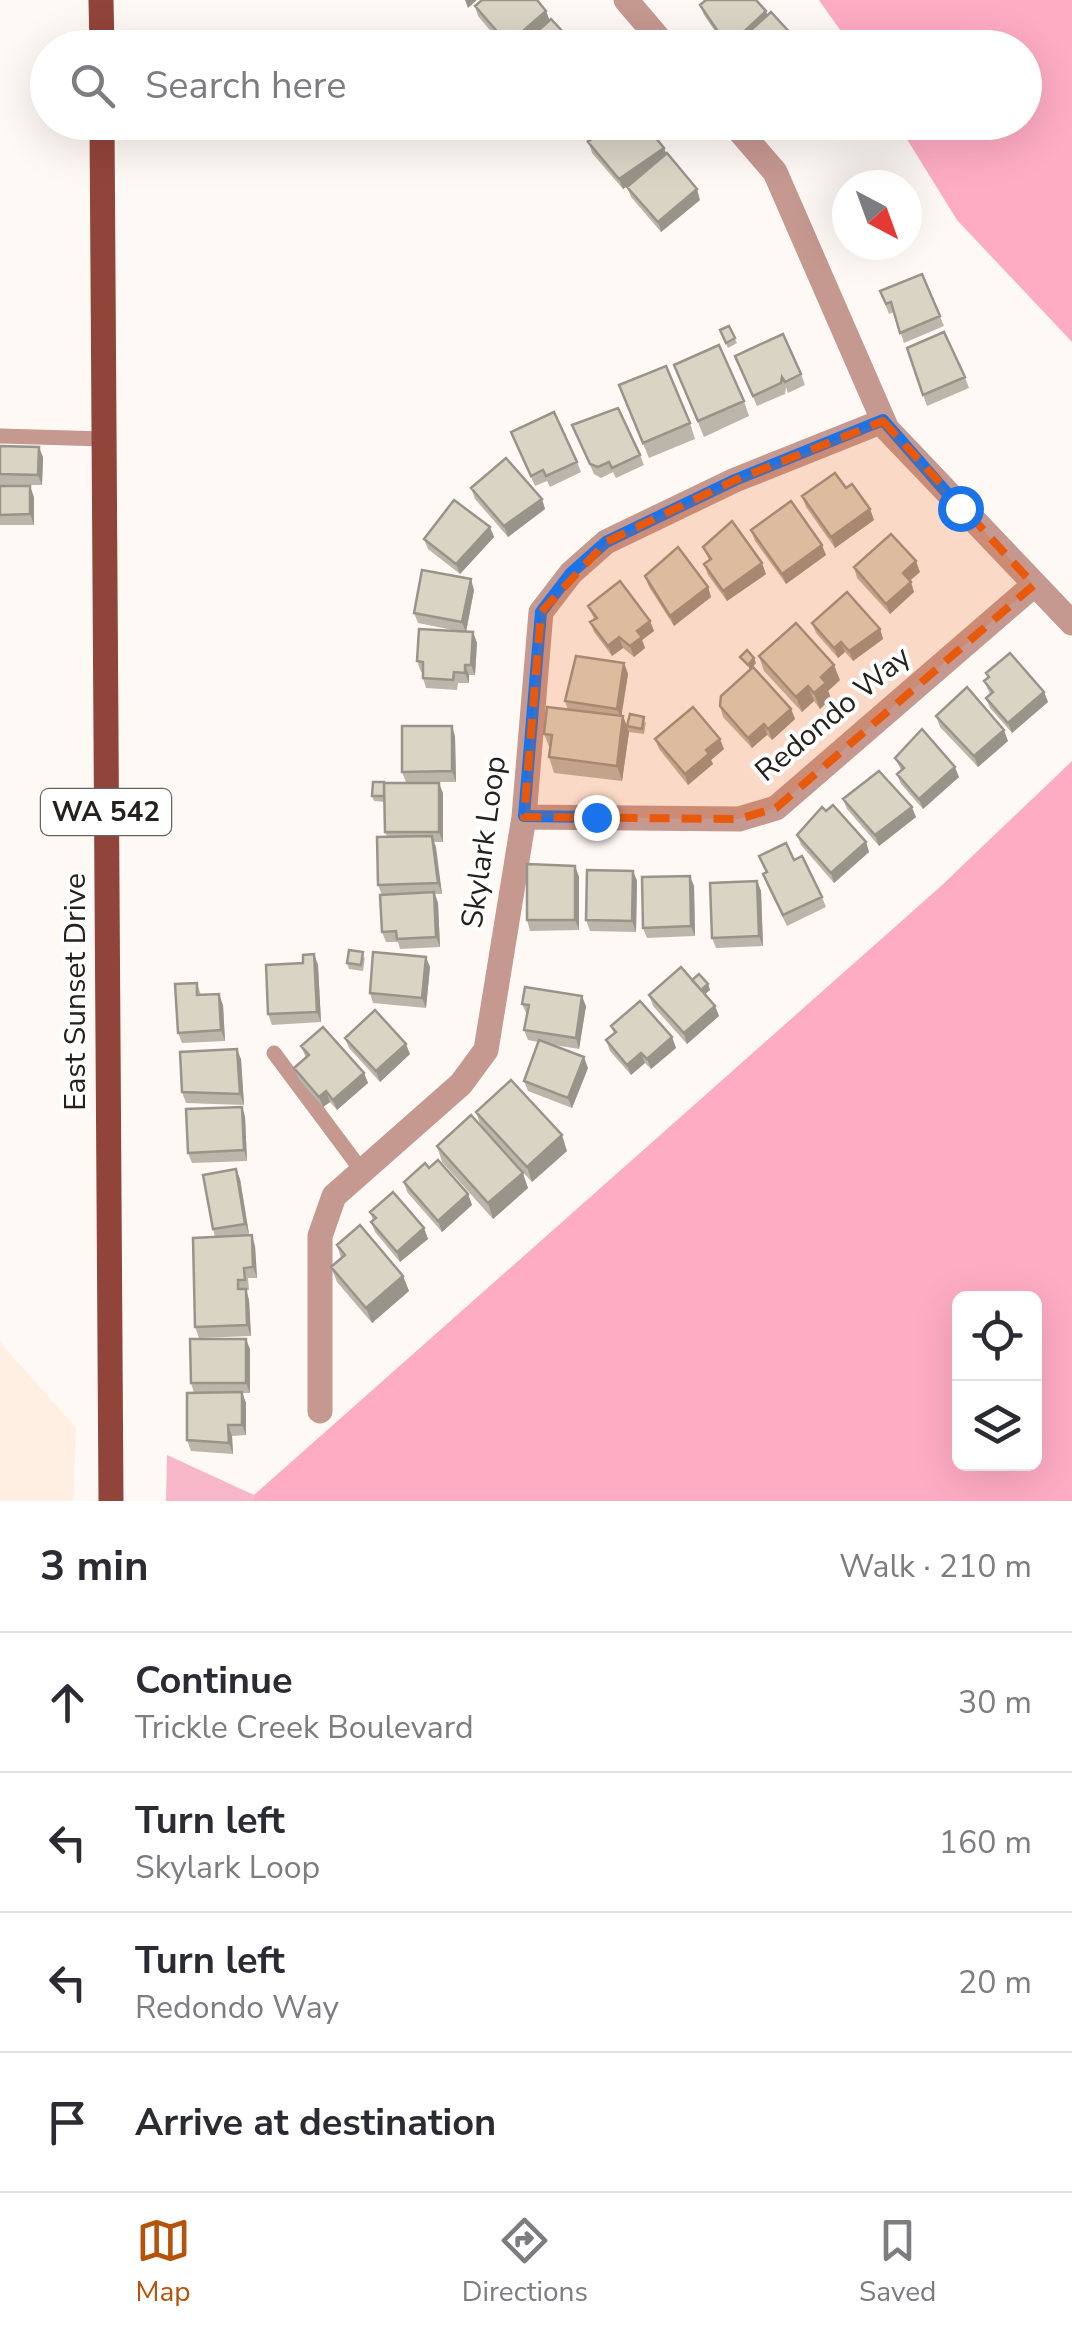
<!DOCTYPE html>
<meta charset="utf-8">
<style>
:root{--surface:#fff;--page:#f7f7f7;--text:#2b2b33;--muted:#7c7c81;--line:#e1e1e2;--accent:#b45309}
body{margin:0;font-family:"Nunito Sans",sans-serif;background:var(--page);color:var(--text)}
.controls{position:absolute;right:30px;bottom:30px;display:grid;overflow:hidden;border-radius:15px;box-shadow:0 10px 40px #0002}
.controls button{width:90px;height:90px;display:grid;place-items:center;padding:0;border:0;border-bottom:2px solid var(--line);background:var(--surface);color:var(--text);font:50px sans-serif}
.compass{position:absolute;left:832px;top:170px;width:90px;height:90px;border-radius:50%;background:var(--surface);box-shadow:0 10px 40px #0002;rotate:139deg}
.stop{position:absolute;width:30px;height:30px;margin:-22px;border:8px solid #1a73e8;border-radius:50%;background:#fff}
.stop.end{background:#1a73e8;border-color:#fff;box-shadow:0 2px 10px #0008}
.list{margin:0;padding:0;list-style:none}
h2{display:flex;justify-content:space-between;align-items:center;height:130px;margin:0;padding:0 40px;font-size:42px}
h2 small{font-size:32px;font-weight:400;color:var(--muted)}
.list li{display:grid;grid-template-columns:65px 1fr auto;gap:30px;align-items:center;box-sizing:border-box;height:140px;padding:0 40px;border-top:2px solid var(--line)}
.list b{display:block;font-size:38px;white-space:nowrap}
.list p{margin:0;font-size:32px;white-space:nowrap;color:var(--muted)}
.list em{font-size:32px;font-style:normal;color:var(--muted)}
.icon{flex:none;width:55px;height:55px;fill:none;stroke:currentColor;stroke-width:2;stroke-linecap:round;stroke-linejoin:round}
.map{position:relative;flex:none;width:1072px;height:1501px;overflow:hidden}
.search{position:absolute;background:var(--surface);box-shadow:0 10px 40px #0002;left:30px;right:30px;top:30px;height:110px;display:flex;align-items:center;gap:25px;box-sizing:border-box;padding:0 35px;border-radius:55px;color:var(--muted);font-size:38px}
.sheet{height:690px;background:var(--surface)}
nav{display:flex;justify-content:space-around;align-items:center;box-sizing:border-box;height:140px;border-top:2px solid var(--line);background:var(--surface);font-size:28px;color:var(--muted)}
nav a{display:grid;justify-items:center;gap:5px}
nav .on{color:var(--accent)}
.map>svg:first-child{display:block}
.built{fill:#ffeee2}
.green{fill:#f8b7c8}
.forest{fill:#feacc3;fill-rule:evenodd}
.lines{fill:none;stroke-linecap:round;stroke-linejoin:round}
.lane{stroke:#c59890;stroke-width:15}
.street{stroke:#c59890;stroke-width:25}
.primary{stroke:#91443a;stroke-width:25}
.wall{fill:#bbb6a9}
.shaded-wall{fill:#99948a}
.building{fill:#dad4c5;stroke:#99948a;stroke-width:2.5}
.route{stroke:#1a73e8;stroke-width:12}
.marked{fill:#e8590c;fill-opacity:0.2;stroke:#e8590c;stroke-width:8;stroke-dasharray:20 12;stroke-linejoin:round}
.labels{text-anchor:middle;dominant-baseline:central;stroke-width:8;stroke-linejoin:round;paint-order:stroke}
.shield{fill:#fff;stroke:#676461;stroke-width:2.5}
.shield-label{font-size:28px;font-weight:bold;fill:#26211d}
.street-label{font-size:30px;fill:#26211d;stroke:#fff}
</style>
<div class="map">
<svg width="1072" height="1501" viewBox="0 0 1072 1501">
<rect width="100%" height="100%" fill="#fff9f5"/>
<path class="built" d="M 0,1342 L 76,1428 L 73,1501 L 0,1501 Z"/>
<path class="green" d="M 167,1455 L 254,1495 L 252,1501 L 166,1501 Z"/>
<path class="forest" d="M 819,0 L 1072,0 L 1072,342 L 957,220 L 897,123 L 1024,122 L 1024,48 L 852,47 Z
M 1072,761 L 1072,1501 L 252,1501 L 254,1495 L 940,887 ZM 960,1298 L 1034,1298 L 1034,1464 L 960,1464 Z"/>
<g class="lines">
<path class="lane" d="M 0,436 L 104,439
M 274,1053 L 362,1171"/>
<path class="street" d="M 626,0 L 667,48
M 732,122 L 775,172 L 887,429 L 1072,623
M 524,817 L 739,819 L 776,808 L 1034,585
M 320,1411 L 320,1236 L 334,1196 L 461,1084 L 486,1050 L 524,817 L 541,612 L 571,573 L 606,542 L 735,480 L 883,421"/>
<path class="primary" d="M 101,0 L 102,48
M 102,122 L 111,1501"/>
</g>
<path class="wall" d="M 703,0 L 756,0 L 766,11 L 733,46 L 730,42 L 725,46 L 704,15 L 700,5 L 704,1 Z
M 475,6 L 546,11 L 549,20 L 578,48 L 505,48 L 478,16 Z
M 569,122 L 610,122 L 596,135 L 638,133 L 664,148 L 666,154 L 700,200 L 661,232 L 631,197 L 627,187 L 629,185 L 623,189 L 592,153 L 589,143 Z
M 922,274 L 944,326 L 904,343 L 894,312 L 889,314 L 880,291 Z
M 729,326 L 737,343 L 728,348 L 720,330 Z
M 907,348 L 965,377 L 969,388 L 927,406 Z
M 735,356 L 801,374 L 805,385 L 788,393 L 786,387 L 785,394 L 757,406 Z
M 674,365 L 744,401 L 749,416 L 704,437 Z
M 625,401 L 690,423 L 695,439 L 649,458 Z
M 572,425 L 640,455 L 644,465 L 616,478 L 613,472 L 601,478 L 594,474 Z
M 511,432 L 577,462 L 581,472 L 550,487 L 547,481 L 535,486 Z
M 0,446 L 43,457 L 42,485 L 0,485 Z
M 0,486 L 34,497 L 34,525 L 0,525 Z
M 471,488 L 542,499 L 545,509 L 508,537 L 475,499 Z
M 846,488 L 870,509 L 874,520 L 835,548 L 806,507 L 802,496 Z
M 490,527 L 494,537 L 460,574 L 428,549 L 424,539 Z
M 751,530 L 826,555 L 786,584 L 755,541 Z
M 703,547 L 766,574 L 727,601 L 708,575 L 704,564 L 709,560 Z
M 854,567 L 920,572 L 910,581 L 914,592 L 890,614 L 857,578 Z
M 645,576 L 708,587 L 711,597 L 674,626 L 649,587 Z
M 474,590 L 466,632 L 473,632 L 477,643 L 475,675 L 469,675 L 469,683 L 458,683 L 457,690 L 426,688 L 423,678 L 423,672 L 421,672 L 417,661 L 463,632 L 418,623 L 414,613 Z
M 588,606 L 650,621 L 654,631 L 642,640 L 645,648 L 634,657 L 623,648 L 612,656 L 594,632 L 590,622 L 594,619 Z
M 812,623 L 880,629 L 883,639 L 853,661 L 845,652 L 838,658 L 816,633 Z
M 759,656 L 840,680 L 828,691 L 831,698 L 820,709 L 814,701 L 802,712 L 764,671 Z
M 624,663 L 628,674 L 621,716 L 623,716 L 629,732 L 622,781 L 554,773 L 549,757 L 550,749 L 544,734 L 568,710 L 565,701 Z
M 986,673 L 1044,692 L 1048,702 L 1012,733 L 990,708 L 986,698 L 990,694 L 984,681 L 988,678 Z
M 720,706 L 791,709 L 795,719 L 772,740 L 767,735 L 752,748 L 723,717 Z
M 936,716 L 1008,741 L 978,767 L 940,727 Z
M 646,722 L 644,734 L 629,732 L 627,726 Z
M 455,736 L 456,782 L 406,782 L 402,772 Z
M 655,739 L 724,749 L 711,760 L 713,764 L 688,785 L 659,749 Z
M 895,758 L 959,777 L 923,809 L 901,784 L 897,774 L 901,770 Z
M 385,783 L 443,793 L 443,842 L 434,842 L 442,894 L 435,894 L 438,903 L 440,947 L 400,949 L 398,942 L 386,942 L 382,932 L 382,895 L 378,885 L 387,837 L 385,832 L 385,802 L 374,801 L 372,796 Z
M 843,799 L 916,817 L 879,846 L 847,809 Z
M 826,811 L 866,842 L 869,852 L 834,883 L 801,845 L 797,835 Z
M 759,856 L 794,860 L 822,897 L 826,907 L 787,926 L 767,885 L 763,874 L 766,873 Z
M 575,866 L 579,877 L 579,930 L 530,931 L 527,920 Z
M 633,871 L 637,881 L 636,932 L 590,931 L 586,920 Z
M 757,881 L 761,891 L 763,946 L 716,948 L 712,938 Z
M 694,886 L 695,936 L 647,938 L 643,928 Z
M 314,954 L 318,965 L 321,1022 L 272,1025 L 268,1014 L 303,963 Z
M 365,957 L 363,971 L 349,969 L 347,963 Z
M 430,967 L 426,1008 L 373,1003 L 370,993 Z
M 692,980 L 708,984 L 710,990 L 705,994 L 715,1006 L 719,1016 L 687,1044 L 653,1006 L 649,995 Z
M 197,983 L 201,995 L 223,1005 L 225,1041 L 182,1043 L 178,1033 Z
M 522,1004 L 586,1006 L 579,1049 L 548,1044 L 588,1068 L 572,1108 L 528,1091 L 524,1081 L 538,1042 L 528,1040 L 524,1030 L 527,1015 Z
M 611,1026 L 672,1037 L 676,1048 L 651,1069 L 645,1063 L 631,1075 L 610,1051 L 606,1040 L 614,1034 Z
M 345,1038 L 410,1054 L 380,1082 L 349,1048 Z
M 301,1046 L 364,1073 L 368,1083 L 337,1110 L 330,1102 L 323,1107 L 298,1078 L 294,1068 L 306,1058 Z
M 241,1059 L 244,1105 L 186,1103 L 182,1092 Z
M 242,1107 L 245,1117 L 247,1161 L 192,1163 L 188,1153 Z
M 476,1112 L 567,1151 L 532,1182 L 492,1139 L 528,1188 L 493,1219 L 442,1162 L 437,1146 L 481,1127 Z
M 429,1168 L 468,1194 L 472,1205 L 442,1232 L 407,1192 L 404,1182 Z
M 236,1169 L 240,1179 L 249,1234 L 239,1236 L 255,1246 L 257,1278 L 248,1278 L 249,1290 L 246,1290 L 249,1300 L 251,1336 L 199,1338 L 195,1327 L 215,1237 L 213,1229 Z
M 370,1212 L 424,1228 L 428,1239 L 400,1262 L 375,1232 L 371,1222 L 373,1220 Z
M 337,1245 L 403,1276 L 409,1291 L 372,1323 L 337,1282 L 331,1267 L 341,1258 Z
M 250,1349 L 250,1393 L 242,1393 L 246,1403 L 246,1435 L 232,1436 L 233,1454 L 191,1451 L 187,1440 L 194,1393 L 191,1383 Z"/>
<path class="shaded-wall" d="M 465,0 L 477,0 L 468,8 Z
M 546,11 L 550,21 L 520,48 L 509,48 L 508,44 Z
M 766,11 L 770,22 L 737,48 L 734,41 Z
M 726,32 L 730,42 L 725,46 L 721,36 Z
M 595,122 L 610,122 L 588,143 L 584,133 Z
M 664,148 L 668,158 L 623,189 L 619,179 Z
M 697,189 L 700,200 L 661,232 L 658,222 Z
M 39,447 L 43,457 L 42,485 L 38,475 Z
M 30,486 L 34,497 L 34,525 L 30,514 Z
M 542,499 L 545,509 L 508,537 L 504,526 Z
M 870,509 L 874,520 L 835,548 L 831,537 Z
M 490,527 L 494,537 L 460,574 L 456,564 Z
M 822,545 L 826,555 L 786,584 L 782,574 Z
M 916,561 L 920,572 L 906,583 L 903,573 Z
M 762,563 L 766,574 L 727,601 L 723,591 Z
M 471,579 L 474,590 L 466,632 L 462,622 Z
M 911,582 L 914,592 L 890,614 L 886,604 Z
M 708,587 L 711,597 L 674,626 L 670,616 Z
M 650,621 L 654,631 L 642,640 L 645,648 L 634,657 L 630,646 L 637,631 Z
M 880,629 L 883,639 L 853,661 L 849,651 Z
M 473,632 L 477,643 L 475,675 L 471,665 Z
M 619,637 L 623,648 L 612,656 L 608,646 Z
M 841,642 L 845,652 L 838,658 L 834,648 Z
M 754,658 L 756,663 L 750,670 L 748,665 Z
M 624,663 L 628,674 L 621,719 L 617,709 Z
M 465,665 L 469,675 L 469,683 L 465,673 Z
M 834,665 L 840,680 L 828,691 L 831,698 L 820,709 L 814,693 L 821,677 Z
M 808,686 L 814,701 L 802,712 L 796,697 Z
M 1044,692 L 1048,702 L 1012,733 L 1008,723 Z
M 791,709 L 795,719 L 772,740 L 768,729 Z
M 623,716 L 629,732 L 622,781 L 617,766 Z
M 764,724 L 767,735 L 752,748 L 748,738 Z
M 452,726 L 455,736 L 456,782 L 452,771 Z
M 1004,730 L 1008,741 L 978,767 L 974,756 Z
M 720,739 L 724,749 L 711,760 L 713,764 L 688,785 L 685,774 L 706,750 Z
M 955,767 L 959,777 L 923,809 L 919,799 Z
M 439,783 L 443,793 L 443,842 L 439,832 Z
M 912,807 L 916,817 L 879,846 L 875,835 Z
M 432,836 L 436,847 L 442,894 L 438,883 Z
M 866,842 L 869,852 L 834,883 L 831,873 Z
M 575,866 L 579,877 L 579,930 L 575,920 Z
M 633,871 L 637,881 L 636,932 L 632,921 Z
M 690,876 L 694,886 L 695,936 L 691,926 Z
M 757,881 L 761,891 L 763,946 L 759,936 Z
M 434,892 L 438,903 L 440,947 L 436,937 Z
M 314,954 L 318,965 L 321,1022 L 317,1012 Z
M 426,957 L 430,967 L 426,1008 L 422,998 Z
M 708,984 L 710,990 L 703,996 L 701,991 Z
M 219,994 L 223,1005 L 225,1041 L 221,1030 Z
M 582,996 L 586,1006 L 579,1049 L 576,1038 Z
M 715,1006 L 719,1016 L 687,1044 L 684,1033 Z
M 672,1037 L 676,1048 L 651,1069 L 647,1059 Z
M 406,1044 L 410,1054 L 380,1082 L 376,1071 Z
M 237,1049 L 241,1059 L 244,1105 L 240,1094 Z
M 641,1053 L 645,1063 L 631,1075 L 627,1065 Z
M 584,1057 L 588,1068 L 572,1108 L 568,1098 Z
M 364,1073 L 368,1083 L 337,1110 L 333,1100 Z
M 326,1091 L 330,1102 L 323,1107 L 319,1097 Z
M 242,1107 L 245,1117 L 247,1161 L 244,1150 Z
M 562,1135 L 567,1151 L 532,1182 L 527,1167 Z
M 236,1169 L 240,1179 L 249,1234 L 245,1224 Z
M 523,1173 L 528,1188 L 493,1219 L 488,1203 Z
M 468,1194 L 472,1205 L 442,1232 L 438,1221 Z
M 424,1228 L 428,1239 L 400,1262 L 397,1252 Z
M 252,1235 L 255,1246 L 257,1278 L 253,1267 Z
M 403,1276 L 409,1291 L 372,1323 L 366,1308 Z
M 246,1289 L 249,1300 L 251,1336 L 247,1325 Z
M 246,1339 L 250,1349 L 250,1393 L 246,1383 Z
M 242,1392 L 246,1403 L 246,1435 L 242,1425 Z
M 228,1425 L 232,1436 L 233,1454 L 229,1443 Z"/>
<path class="building" d="M 482,0 L 537,0 L 546,11 L 508,44 L 475,6 Z
M 706,0 L 756,0 L 766,11 L 734,41 L 726,32 L 721,36 L 700,5 Z
M 771,12 L 804,48 L 734,48 L 733,46 Z
M 551,19 L 578,48 L 519,48 Z
M 575,122 L 595,122 L 584,133 Z
M 612,122 L 627,122 L 638,133 L 646,126 L 664,148 L 619,179 L 588,142 Z
M 667,153 L 697,189 L 658,222 L 627,187 Z
M 922,274 L 940,316 L 900,333 L 891,302 L 886,304 L 880,291 Z
M 729,326 L 735,338 L 726,343 L 720,330 Z
M 944,332 L 965,377 L 923,395 L 907,348 Z
M 783,334 L 801,374 L 785,382 L 782,377 L 781,383 L 753,396 L 735,356 Z
M 719,345 L 744,401 L 698,421 L 674,365 Z
M 666,366 L 690,423 L 643,443 L 619,385 Z
M 618,408 L 640,455 L 612,468 L 609,462 L 598,467 L 590,464 L 572,425 Z
M 554,412 L 577,462 L 546,476 L 543,470 L 531,476 L 511,432 Z
M 0,446 L 39,447 L 38,475 L 0,474 Z
M 506,458 L 542,499 L 504,526 L 471,488 Z
M 835,473 L 846,488 L 852,484 L 870,509 L 831,537 L 802,496 Z
M 0,486 L 30,486 L 30,514 L 0,515 Z
M 454,500 L 490,527 L 456,564 L 424,539 Z
M 791,501 L 822,545 L 782,574 L 751,530 Z
M 732,521 L 762,563 L 723,591 L 704,564 L 711,559 L 703,547 Z
M 891,534 L 916,561 L 903,573 L 911,582 L 886,604 L 854,567 Z
M 678,547 L 708,587 L 670,616 L 645,576 Z
M 422,570 L 471,579 L 462,622 L 414,613 Z
M 620,581 L 650,621 L 637,631 L 642,637 L 630,646 L 619,637 L 608,646 L 590,622 L 597,618 L 588,606 Z
M 847,592 L 880,629 L 849,651 L 841,642 L 834,648 L 812,623 Z
M 796,623 L 834,665 L 821,677 L 826,683 L 814,693 L 808,686 L 796,697 L 759,656 Z
M 419,629 L 473,632 L 471,665 L 465,665 L 465,673 L 454,672 L 453,680 L 423,678 L 423,662 L 417,661 Z
M 747,650 L 754,658 L 748,665 L 740,657 Z
M 1010,653 L 1044,692 L 1008,723 L 986,698 L 993,692 L 984,681 L 989,677 L 986,673 Z
M 576,656 L 624,663 L 617,709 L 565,701 Z
M 753,667 L 791,709 L 768,729 L 764,724 L 748,738 L 720,706 L 721,696 Z
M 967,687 L 1004,730 L 974,756 L 936,716 Z
M 547,707 L 623,716 L 617,766 L 549,757 L 552,735 L 544,734 Z
M 693,707 L 720,739 L 706,750 L 709,754 L 685,774 L 655,739 Z
M 630,714 L 644,717 L 642,729 L 627,726 Z
M 402,726 L 452,726 L 452,771 L 402,772 Z
M 922,729 L 955,767 L 919,799 L 897,774 L 904,768 L 895,758 Z
M 879,771 L 912,807 L 875,835 L 843,799 Z
M 373,782 L 384,782 L 384,796 L 372,796 Z
M 384,783 L 439,783 L 439,832 L 385,832 Z
M 833,805 L 866,842 L 831,873 L 797,835 L 822,807 L 826,811 Z
M 432,836 L 438,883 L 378,885 L 377,837 Z
M 786,843 L 794,860 L 802,856 L 822,897 L 783,915 L 763,874 L 767,872 L 759,856 Z
M 527,864 L 575,866 L 575,920 L 527,920 Z
M 587,870 L 633,871 L 632,921 L 586,920 Z
M 690,876 L 691,926 L 643,928 L 642,877 Z
M 757,881 L 759,936 L 712,938 L 710,883 Z
M 434,892 L 436,937 L 397,939 L 396,931 L 382,932 L 380,895 Z
M 349,950 L 363,952 L 361,965 L 347,963 Z
M 373,952 L 426,957 L 422,998 L 370,993 Z
M 314,954 L 317,1012 L 268,1014 L 266,965 L 303,963 L 303,955 Z
M 681,967 L 715,1006 L 684,1033 L 649,995 Z
M 699,974 L 708,984 L 701,990 L 692,980 Z
M 197,983 L 197,995 L 219,994 L 221,1030 L 178,1033 L 175,984 Z
M 525,987 L 582,996 L 576,1038 L 524,1030 L 529,1005 L 522,1004 Z
M 640,1001 L 672,1037 L 647,1059 L 641,1053 L 627,1065 L 606,1040 L 616,1032 L 611,1026 Z
M 375,1010 L 406,1044 L 376,1071 L 345,1038 Z
M 323,1027 L 364,1073 L 333,1100 L 326,1091 L 319,1097 L 294,1068 L 309,1055 L 301,1046 Z
M 539,1040 L 584,1057 L 568,1098 L 524,1081 Z
M 237,1049 L 240,1094 L 182,1092 L 180,1052 Z
M 511,1080 L 562,1135 L 527,1167 L 476,1112 Z
M 242,1107 L 244,1150 L 188,1153 L 186,1109 Z
M 471,1115 L 523,1173 L 488,1203 L 437,1146 Z
M 438,1160 L 468,1194 L 438,1221 L 404,1182 L 425,1163 L 429,1168 Z
M 236,1169 L 245,1224 L 213,1229 L 203,1175 Z
M 393,1192 L 424,1228 L 397,1252 L 371,1222 L 376,1218 L 370,1212 Z
M 360,1225 L 403,1276 L 366,1308 L 331,1267 L 345,1255 L 337,1245 Z
M 252,1235 L 253,1267 L 244,1268 L 245,1280 L 238,1280 L 238,1289 L 246,1289 L 247,1325 L 195,1327 L 193,1238 Z
M 190,1339 L 246,1339 L 246,1383 L 191,1383 Z
M 242,1392 L 242,1425 L 228,1425 L 229,1443 L 187,1440 L 187,1393 Z"/>
<g class="lines">
<path class="route" d="M 596,817 L 524,816 L 541,612 L 571,573 L 606,542 L 735,480 L 883,420 L 960,508"/>
</g>
<path class="marked" d="M 883,421 L 1034,585 L 776,808 L 739,819 L 524,817 L 541,612 L 606,542 L 735,480 Z"/>
<g class="labels">
<rect class="shield" x="41" y="789" width="130" height="46" rx="8"/>
<g class="shield-label">
<text x="106" y="812">WA 542</text>
</g>
<g class="street-label">
<text transform="translate(833 714) rotate(-40)">Redondo Way</text>
<text transform="translate(484 842) rotate(-82)">Skylark Loop</text>
<text transform="translate(75 992) rotate(-90)">East Sunset Drive</text>
</g>
</g>
</svg>
<div class="controls">
<button><svg class="icon" aria-label="locate" viewBox="0 0 24 24"><circle cx="12" cy="12" r="6"/><path d="M12 2v4M12 18v4M2 12h4M18 12h4"/></svg></button>
<button><svg class="icon" aria-label="layers" viewBox="0 0 24 24"><path d="M12 4l9 5-9 5-9-5zM3 14l9 5 9-5"/></svg></button>
</div>
<svg class="compass" viewBox="-18 -18 36 36"><path d="M0-13l5 13h-10z" fill="#e53935"/><path d="M0 13l5-13h-10z" fill="#7c7c81"/></svg>
<div class="stop" style="left:960px;top:508px"></div>
<div class="stop end" style="left:596px;top:817px"></div>
<div class="search"><svg class="icon" aria-label="search" viewBox="0 0 24 24"><circle cx="10" cy="10" r="6"/><path d="M15 15l6 6"/></svg>Search here</div>
</div>
<section class="sheet">
<h2>3 min<small>Walk · 210 m</small></h2>
<ul class="list">
<li><svg class="icon" aria-label="ahead" viewBox="0 0 24 24"><path d="M12 20V5M6 11l6-6 6 6"/></svg><div><b>Continue</b><p>Trickle Creek Boulevard</p></div><em>30 m</em></li>
<li><svg class="icon" aria-label="left" viewBox="0 0 24 24"><path d="M17 20v-9H6M10 6l-5 5 5 5"/></svg><div><b>Turn left</b><p>Skylark Loop</p></div><em>160 m</em></li>
<li><svg class="icon" aria-label="left" viewBox="0 0 24 24"><path d="M17 20v-9H6M10 6l-5 5 5 5"/></svg><div><b>Turn left</b><p>Redondo Way</p></div><em>20 m</em></li>
<li><svg class="icon" aria-label="arrive" viewBox="0 0 24 24"><path d="M6 21V4h12l-3 4 3 4H6"/></svg><div><b>Arrive at destination</b></div></li>
</ul>
</section>
<nav>
<a class="on"><svg class="icon" aria-label="map" viewBox="0 0 24 24"><path d="M3 6l6-2 6 2 6-2v14l-6 2-6-2-6 2zM9 4v14M15 6v14"/></svg>Map</a>
<a><svg class="icon" aria-label="directions" viewBox="0 0 24 24"><path d="M12 3l9 9-9 9-9-9zM9 14v-3h6M13 9l2 2-2 2"/></svg>Directions</a>
<a><svg class="icon" aria-label="saved" viewBox="0 0 24 24"><path d="M7 4h10v16l-5-4-5 4z"/></svg>Saved</a>
</nav>
